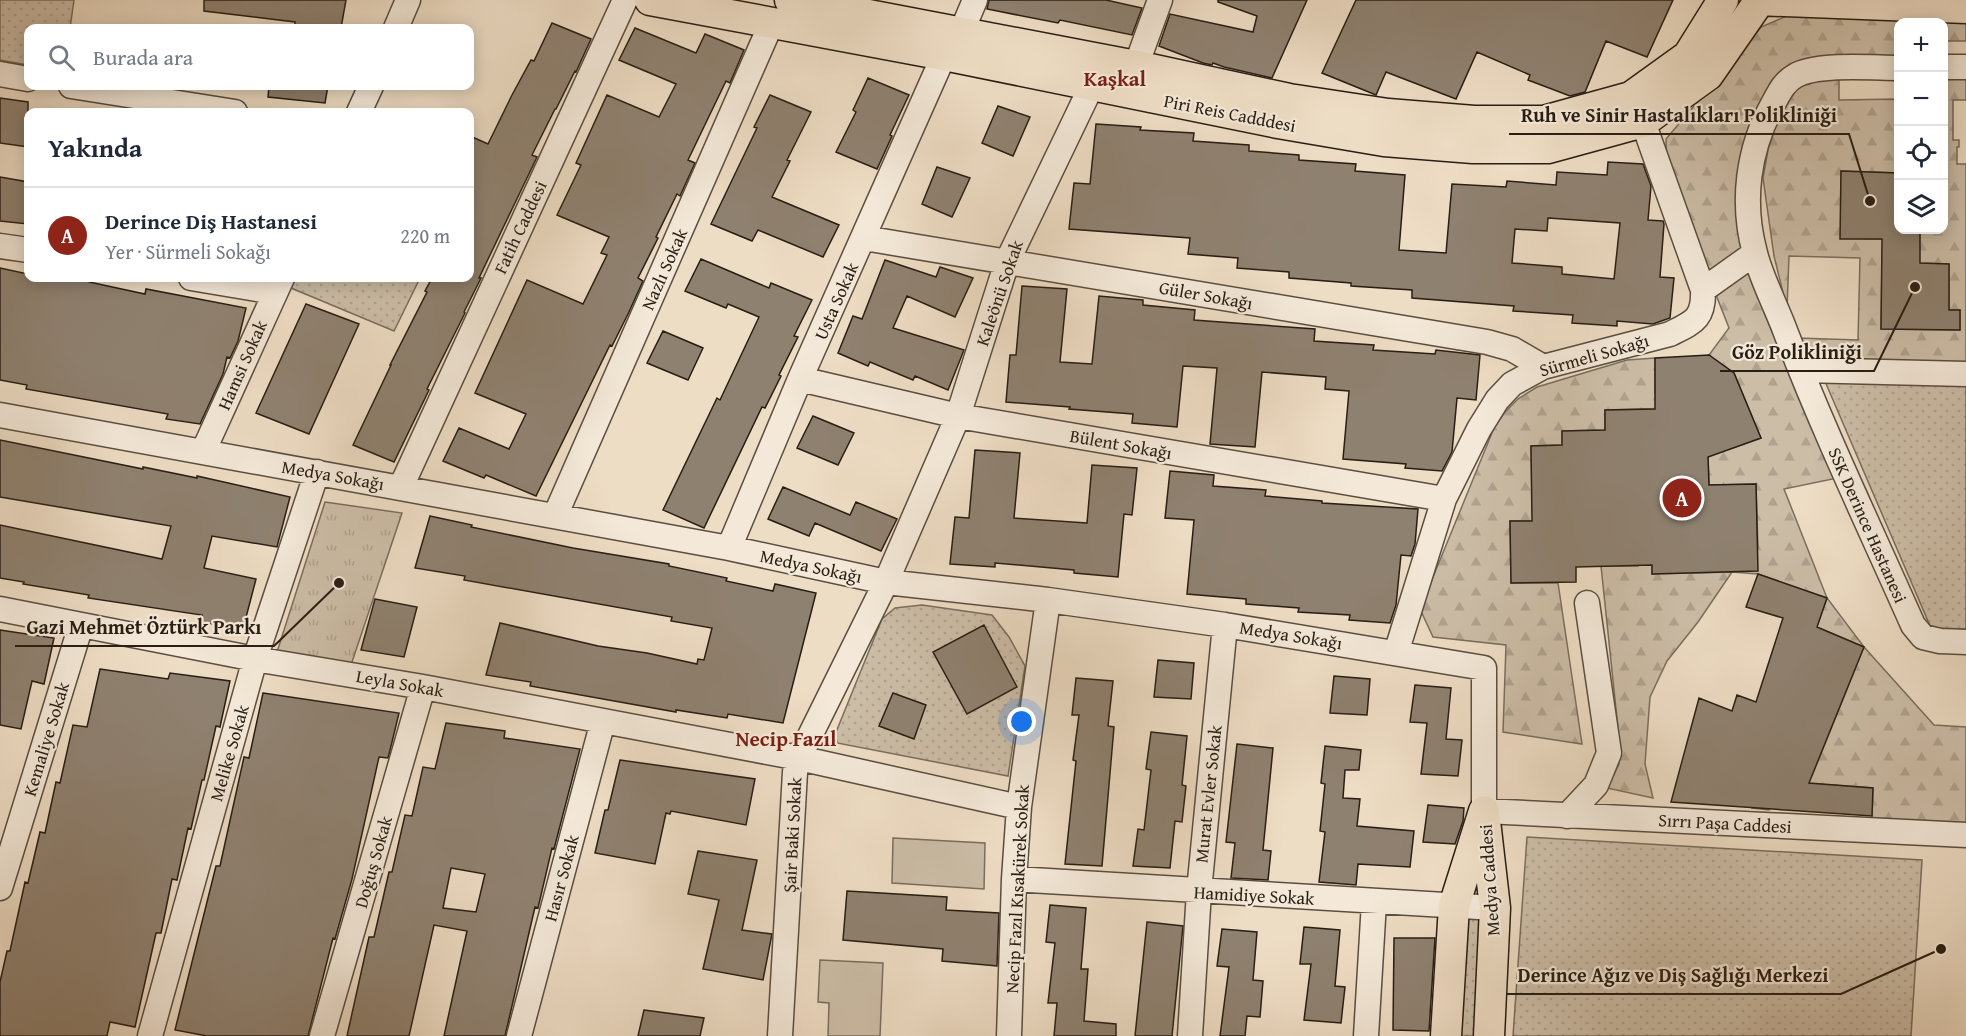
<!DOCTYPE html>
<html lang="tr">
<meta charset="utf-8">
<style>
:root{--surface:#fff;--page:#f6f6f7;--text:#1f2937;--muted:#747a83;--line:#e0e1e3;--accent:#8f2418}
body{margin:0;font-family:"Gentium Book Plus",serif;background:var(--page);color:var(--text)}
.controls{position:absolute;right:18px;top:18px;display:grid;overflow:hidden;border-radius:12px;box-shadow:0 3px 15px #0003}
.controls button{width:54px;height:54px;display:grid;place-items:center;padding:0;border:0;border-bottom:2px solid var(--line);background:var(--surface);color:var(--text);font:30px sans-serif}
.you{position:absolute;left:1022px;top:722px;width:21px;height:21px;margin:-15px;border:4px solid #fff;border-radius:50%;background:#1a73e8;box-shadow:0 0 0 9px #1a73e833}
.badge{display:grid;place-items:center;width:39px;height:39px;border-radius:50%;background:var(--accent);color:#fff;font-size:20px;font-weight:700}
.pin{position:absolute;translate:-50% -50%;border:3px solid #fff;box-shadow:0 2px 6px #0006}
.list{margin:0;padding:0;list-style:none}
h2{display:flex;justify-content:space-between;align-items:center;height:78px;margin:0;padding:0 24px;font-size:26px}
h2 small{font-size:20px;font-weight:400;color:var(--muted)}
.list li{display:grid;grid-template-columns:39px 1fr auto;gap:18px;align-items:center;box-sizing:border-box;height:96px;padding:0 24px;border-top:2px solid var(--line)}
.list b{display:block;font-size:22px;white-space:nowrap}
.list p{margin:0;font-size:20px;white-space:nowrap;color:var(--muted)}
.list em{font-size:20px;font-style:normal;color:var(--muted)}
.icon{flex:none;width:33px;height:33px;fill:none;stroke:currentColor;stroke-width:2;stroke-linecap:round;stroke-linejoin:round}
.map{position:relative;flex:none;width:1966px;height:1036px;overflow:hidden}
.search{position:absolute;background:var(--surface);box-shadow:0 3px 15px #0003;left:24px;top:24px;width:450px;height:66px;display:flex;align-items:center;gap:15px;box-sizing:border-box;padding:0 21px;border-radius:12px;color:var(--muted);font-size:22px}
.panel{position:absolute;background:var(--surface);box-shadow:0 3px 15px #0003;left:24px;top:108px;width:450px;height:174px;border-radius:12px}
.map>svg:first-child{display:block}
.grass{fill:url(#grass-dots);stroke:#7a6e5e;stroke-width:1.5}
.forest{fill:url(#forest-firs);stroke:#7a6e5e;stroke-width:1.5;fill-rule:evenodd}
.park{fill:url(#park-tufts);stroke:#7a6e5e;stroke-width:1.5}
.pitch{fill:#ccbda7;stroke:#7a6e5e;stroke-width:1.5}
.building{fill:#8f8170;stroke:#281e14;stroke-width:1.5;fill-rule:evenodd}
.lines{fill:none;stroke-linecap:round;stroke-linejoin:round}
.minor-casing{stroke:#5a4e40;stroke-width:27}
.major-casing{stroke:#281e14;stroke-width:33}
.minor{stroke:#f4e9d9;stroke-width:24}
.major{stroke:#eeddc5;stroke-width:30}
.labels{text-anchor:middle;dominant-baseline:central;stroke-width:4.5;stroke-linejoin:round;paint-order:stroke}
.street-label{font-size:18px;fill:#281e14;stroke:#f4e9d9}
.quarter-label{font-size:21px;font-weight:bold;fill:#7a1f14;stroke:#f4e9d9}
.leader{fill:none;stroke:#281e14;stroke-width:2}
.callout-dot{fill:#281e14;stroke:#f4e9d9;stroke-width:2}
.callout-label{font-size:20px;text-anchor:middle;font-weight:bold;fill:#281e14;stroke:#f4e9d9;stroke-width:4.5;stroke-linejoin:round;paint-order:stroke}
</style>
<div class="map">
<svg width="1966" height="1036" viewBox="0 0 1966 1036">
<defs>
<pattern id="grass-dots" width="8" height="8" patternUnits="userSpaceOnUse" patternTransform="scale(1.5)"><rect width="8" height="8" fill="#ccbda7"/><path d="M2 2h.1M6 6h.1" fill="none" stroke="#afa28f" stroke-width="1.8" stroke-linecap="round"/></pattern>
<pattern id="forest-firs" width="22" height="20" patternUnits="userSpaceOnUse" patternTransform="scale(1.5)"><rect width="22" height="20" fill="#ccbda7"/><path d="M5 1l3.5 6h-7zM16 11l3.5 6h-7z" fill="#afa28f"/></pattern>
<pattern id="park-tufts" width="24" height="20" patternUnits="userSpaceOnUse" patternTransform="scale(1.5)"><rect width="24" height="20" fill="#ccbda7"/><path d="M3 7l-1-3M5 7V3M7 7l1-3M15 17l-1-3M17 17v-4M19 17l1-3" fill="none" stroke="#afa28f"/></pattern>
</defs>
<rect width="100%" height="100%" fill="#eeddc5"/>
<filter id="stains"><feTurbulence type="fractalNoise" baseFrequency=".00333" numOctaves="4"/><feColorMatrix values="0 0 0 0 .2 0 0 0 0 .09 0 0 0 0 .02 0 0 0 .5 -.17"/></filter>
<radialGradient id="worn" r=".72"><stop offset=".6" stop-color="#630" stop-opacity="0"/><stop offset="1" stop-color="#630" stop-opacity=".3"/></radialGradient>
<path class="grass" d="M 0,0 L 74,0 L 70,28 L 28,28 L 28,65 L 0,60 Z
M 296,278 L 420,278 L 394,331 L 291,288 Z
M 1824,379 L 1966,380 L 1966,629 L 1931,628 Z
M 922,605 L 992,615 L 1009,637 L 1025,666 L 1008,776 L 832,742 L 882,619 L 895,608 Z
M 1527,837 L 1922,860 L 1911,1036 L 1513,1036 Z
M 1462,914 L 1485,916 L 1478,1036 L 1456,1036 Z"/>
<path class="forest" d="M 1796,12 L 1966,20 L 1966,41 L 1944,41 L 1944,22 L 1898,22 L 1898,68 C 1872,68 1817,63 1795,76 C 1782,83 1775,99 1768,112 C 1745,153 1742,208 1755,254 C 1761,278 1774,302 1783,325 C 1803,377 1825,426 1847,476 L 1784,489 L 1827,598 L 1864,647 L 1934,725 L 1966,727 L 1966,825 L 1872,818 L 1873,788 L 1774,781 L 1769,810 L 1752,808 L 1827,598 L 1758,574 L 1732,572 L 1698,622 L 1667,661 L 1650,697 L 1645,764 L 1653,798 L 1607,788 L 1619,764 L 1618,728 L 1601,566 L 1638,566 L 1639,561 L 1652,561 L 1652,574 L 1732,572 L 1732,549 L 1758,548 L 1756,484 L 1709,485 L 1707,426 L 1676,426 L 1675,408 L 1605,410 L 1605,430 L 1562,431 L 1562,449 L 1560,449 L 1560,445 L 1531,446 L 1532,500 L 1537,500 L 1537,521 L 1510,521 L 1511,583 L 1558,583 L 1582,744 L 1503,732 L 1506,645 L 1433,637 L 1420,609 L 1494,428 L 1505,412 L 1518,399 L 1537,387 L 1627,360 L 1655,358 L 1655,393 L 1690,397 L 1712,408 L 1729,449 L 1761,438 L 1734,373 L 1709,355 L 1729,328 L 1667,170 L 1666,139 L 1761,27 ZM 1830,633 L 1864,647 L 1812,775 L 1779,760 Z
M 1944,78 L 1966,78 L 1966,100 L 1953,100 L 1953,140 L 1959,140 L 1959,147 L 1957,147 L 1957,164 L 1966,164 L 1966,365 L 1815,362 L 1799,338 L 1858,340 L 1860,258 L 1789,256 L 1787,309 L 1774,256 L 1763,178 L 1768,150 L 1779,115 L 1789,99 L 1801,85 L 1817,79 L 1839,79 L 1839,100 L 1898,99 L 1898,173 L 1841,171 L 1841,238 L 1919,240 L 1920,230 L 1944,230 ZM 1882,262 L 1949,264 L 1949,310 L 1960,310 L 1960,330 L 1881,329 Z"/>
<path class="park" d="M 325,502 L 402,513 L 351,665 L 277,652 Z"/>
<path class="pitch" d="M 893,838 L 985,843 L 984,889 L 892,883 Z
M 820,960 L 883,963 L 880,1036 L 828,1036 L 829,1003 L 818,1002 Z"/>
<path class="building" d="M 204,0 L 346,0 L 341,28 L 295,25 L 295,22 L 204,11 Z
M 989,0 L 1106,0 L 1142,8 L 1132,35 L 1060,20 L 1058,23 L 987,9 Z
M 1218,0 L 1307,0 L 1272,78 L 1224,67 L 1213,63 L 1212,65 L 1203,63 L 1159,46 L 1170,14 L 1253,32 L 1257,16 L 1218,2 Z
M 1356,0 L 1673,0 L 1647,57 L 1606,41 L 1585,92 L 1570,96 L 1528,80 L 1530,75 L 1477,52 L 1456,99 L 1386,72 L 1376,95 L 1322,73 Z
M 552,23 L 591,39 L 576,72 L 575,71 L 556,109 L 555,109 L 532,155 L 537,157 L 479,278 L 481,278 L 464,312 L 465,313 L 427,389 L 429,390 L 394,462 L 353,445 L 391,365 L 390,365 L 427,292 L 425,291 L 432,278 L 470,278 L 470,136 L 488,144 L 512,95 L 531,60 L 534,61 Z
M 635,28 L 696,53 L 705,34 L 744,50 L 730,83 L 726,81 L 688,160 L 695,163 L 680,196 L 677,194 L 656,237 L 658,238 L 638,278 L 643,281 L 628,314 L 612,346 L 610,345 L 536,496 L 486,475 L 484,478 L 443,461 L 459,428 L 509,449 L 526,414 L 475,393 L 527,280 L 583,304 L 607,255 L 601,253 L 609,237 L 557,215 L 581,165 L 576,163 L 607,95 L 659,117 L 676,84 L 619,60 Z
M 868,78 L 909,95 L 890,135 L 892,136 L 877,169 L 836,152 L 856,112 L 853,110 Z
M 269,86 L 328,86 L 325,103 L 268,97 Z
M 770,95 L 811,112 L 787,160 L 790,161 L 772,197 L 839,225 L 823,257 L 758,230 L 752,241 L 711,224 L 757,128 L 754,127 Z
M 0,98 L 28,102 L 28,147 L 0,143 Z
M 998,106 L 1030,117 L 1013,156 L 982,143 Z
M 1096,124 L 1141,127 L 1140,130 L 1194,133 L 1193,141 L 1249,145 L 1249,151 L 1299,155 L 1299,160 L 1356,164 L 1355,171 L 1405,175 L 1399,250 L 1446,253 L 1452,184 L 1506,187 L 1507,181 L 1556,185 L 1557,172 L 1607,175 L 1608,162 L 1643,164 L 1651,186 L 1648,220 L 1663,221 L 1664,224 L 1660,277 L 1674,278 L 1670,318 L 1653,324 L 1617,321 L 1617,326 L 1572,323 L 1573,315 L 1513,311 L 1514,306 L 1412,298 L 1412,290 L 1351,286 L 1351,283 L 1289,278 L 1289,272 L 1237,268 L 1238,258 L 1188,254 L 1190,238 L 1069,229 L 1074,183 L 1090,184 ZM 1548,218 L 1620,223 L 1614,279 L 1562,274 L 1562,267 L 1512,263 L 1515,229 L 1547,231 Z
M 937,167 L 970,178 L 952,217 L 922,204 Z
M 1841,171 L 1899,173 L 1899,230 L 1920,230 L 1920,263 L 1949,264 L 1949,310 L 1960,310 L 1960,330 L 1881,329 L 1882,239 L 1840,239 Z
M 0,177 L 28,182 L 28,224 L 0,221 Z
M 701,259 L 769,288 L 771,283 L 812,300 L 794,336 L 798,337 L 779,375 L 781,376 L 765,408 L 762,407 L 704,528 L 663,510 L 717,398 L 720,400 L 759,317 L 728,304 L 726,308 L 685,291 Z
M 885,260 L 936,277 L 940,267 L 973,278 L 955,317 L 907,296 L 893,328 L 964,350 L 948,390 L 915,376 L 913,380 L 870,362 L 868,366 L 838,353 L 853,316 L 862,319 Z
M 0,268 L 28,274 L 28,278 L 78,278 L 89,280 L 89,282 L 145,294 L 146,289 L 246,308 L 238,341 L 230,358 L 227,357 L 223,374 L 200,424 L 166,419 L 168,414 L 26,389 L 27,385 L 0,380 Z
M 1022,286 L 1067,289 L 1060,362 L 1092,364 L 1099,296 L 1143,300 L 1143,305 L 1195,310 L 1194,320 L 1315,329 L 1314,341 L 1374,345 L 1373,350 L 1435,354 L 1436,350 L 1480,355 L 1476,400 L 1457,398 L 1452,452 L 1442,471 L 1405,468 L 1406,464 L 1343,459 L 1349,391 L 1325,389 L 1326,377 L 1262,372 L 1255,447 L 1210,444 L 1217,368 L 1183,366 L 1177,427 L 1132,423 L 1133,414 L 1069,409 L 1070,407 L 1006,402 L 1010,355 L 1016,355 Z
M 306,304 L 359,324 L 309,434 L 256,413 Z
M 663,331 L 703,348 L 688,380 L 647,363 Z
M 1709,355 L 1734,373 L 1761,438 L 1708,457 L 1709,485 L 1756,484 L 1758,571 L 1652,574 L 1652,565 L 1576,567 L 1576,582 L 1511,583 L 1510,521 L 1532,521 L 1531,446 L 1562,445 L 1562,431 L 1605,430 L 1605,410 L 1655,409 L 1655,358 Z
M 813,416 L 854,433 L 838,465 L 797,448 Z
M 0,440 L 143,469 L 143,467 L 197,478 L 197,476 L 290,497 L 277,547 L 212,536 L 204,568 L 256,579 L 243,629 L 200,622 L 202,615 L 88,598 L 89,595 L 23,584 L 24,582 L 0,578 L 0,525 L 162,559 L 171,526 L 0,497 Z
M 975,450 L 1020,453 L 1014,518 L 1087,523 L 1092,465 L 1137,468 L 1132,515 L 1124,514 L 1118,577 L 1074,573 L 1074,570 L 995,563 L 995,567 L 950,564 L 955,517 L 969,518 Z
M 1170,471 L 1214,475 L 1213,486 L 1266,490 L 1265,496 L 1322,501 L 1322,503 L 1418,509 L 1415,544 L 1411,556 L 1401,555 L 1396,605 L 1390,623 L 1349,620 L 1350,615 L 1298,612 L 1299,608 L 1246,604 L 1246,599 L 1187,594 L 1194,520 L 1165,518 Z
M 783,487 L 850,515 L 856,502 L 897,519 L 881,551 L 815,523 L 809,536 L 768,519 Z
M 430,516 L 472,525 L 471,527 L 573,548 L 669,564 L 669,566 L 727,578 L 726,581 L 773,591 L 775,584 L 816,593 L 783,723 L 728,714 L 727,718 L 676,710 L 676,712 L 530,686 L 531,682 L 486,675 L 500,623 L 598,646 L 647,653 L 697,664 L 698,659 L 704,660 L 712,628 L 671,621 L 672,617 L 464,580 L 465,576 L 415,568 Z
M 1758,574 L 1827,598 L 1817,627 L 1864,647 L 1809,783 L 1873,788 L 1872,816 L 1671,802 L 1699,698 L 1732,711 L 1737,695 L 1756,702 L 1783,618 L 1746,607 Z
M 375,599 L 417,607 L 404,657 L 361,650 Z
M 984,625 L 1017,687 L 967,714 L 933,652 Z
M 0,630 L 54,638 L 44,684 L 32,681 L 21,729 L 0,725 Z
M 1158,660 L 1194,663 L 1191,699 L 1154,697 Z
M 100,669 L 168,679 L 170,673 L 230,681 L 220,727 L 216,726 L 204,780 L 202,780 L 191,829 L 188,828 L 177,880 L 172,879 L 161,933 L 156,933 L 135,1027 L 110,1022 L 107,1036 L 0,1036 L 0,982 L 7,951 L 10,951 L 25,882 L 28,883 L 40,832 L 45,833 L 56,782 L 60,783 L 73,725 L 87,727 Z
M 1334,676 L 1370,679 L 1367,715 L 1330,713 Z
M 1076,678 L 1113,681 L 1108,726 L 1114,727 L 1102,866 L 1065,864 L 1076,761 L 1073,760 L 1079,715 L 1072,715 Z
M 1415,685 L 1451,688 L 1446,739 L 1462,740 L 1458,776 L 1421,774 L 1427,723 L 1410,722 Z
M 263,693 L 399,713 L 392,742 L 388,758 L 379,757 L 352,879 L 335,939 L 333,938 L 308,1036 L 207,1036 L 175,1030 L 216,866 L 220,866 L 244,757 L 249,758 Z
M 893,693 L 926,705 L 914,739 L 879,726 Z
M 446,723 L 505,731 L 504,738 L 580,749 L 554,849 L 552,848 L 538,908 L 535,907 L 505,1036 L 444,1036 L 467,931 L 434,925 L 409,1036 L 347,1036 L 369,937 L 374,937 L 389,872 L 392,872 L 405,815 L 412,816 L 423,767 L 435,769 ZM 451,868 L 485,874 L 476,912 L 443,908 Z
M 1151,732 L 1187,736 L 1182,785 L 1186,786 L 1182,822 L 1175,821 L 1170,868 L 1133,866 L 1138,829 L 1144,830 L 1151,770 L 1146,769 Z
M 1237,744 L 1273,748 L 1263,850 L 1271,851 L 1268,880 L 1231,878 L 1235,843 L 1226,842 Z
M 1325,746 L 1361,750 L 1359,770 L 1345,770 L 1343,798 L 1360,799 L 1357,826 L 1414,831 L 1410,867 L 1358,864 L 1356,885 L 1319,882 L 1325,832 L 1320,831 L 1325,784 L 1321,783 Z
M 620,760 L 755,779 L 746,825 L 671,811 L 670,814 L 666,813 L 655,864 L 595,853 L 605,810 L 608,810 Z
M 1428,805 L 1464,808 L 1463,821 L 1455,844 L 1423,842 Z
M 698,851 L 757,860 L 742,930 L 772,934 L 763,980 L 703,969 L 719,900 L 688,894 Z
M 847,891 L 947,897 L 946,910 L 999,913 L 997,966 L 942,961 L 943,949 L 843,940 Z
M 1050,905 L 1086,908 L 1081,969 L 1088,969 L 1084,1021 L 1116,1024 L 1116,1036 L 1054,1036 L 1057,1003 L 1048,1003 L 1055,943 L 1046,942 Z
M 1147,922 L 1183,926 L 1172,1036 L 1135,1036 Z
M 1304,927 L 1340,930 L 1335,986 L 1345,987 L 1341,1023 L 1304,1020 L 1311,964 L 1300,964 Z
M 1222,929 L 1257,932 L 1253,980 L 1263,981 L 1260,1017 L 1247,1016 L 1245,1036 L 1220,1036 L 1229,967 L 1217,966 Z
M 1394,938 L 1435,938 L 1429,1031 L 1393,1030 Z
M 644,1010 L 704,1018 L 700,1036 L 638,1036 Z"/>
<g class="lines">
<defs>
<path id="minor" d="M 396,28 L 408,0
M 961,33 L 975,0
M 1944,67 L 1966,67
M 1898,68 C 1872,68 1817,63 1795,76 C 1784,82 1779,93 1773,104 C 1748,149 1741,202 1755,253 C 1761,278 1777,308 1786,333 C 1824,432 1870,528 1913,625 L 1923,637 L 1940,641 L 1966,642
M 0,74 L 28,79
M 71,86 L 235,112
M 359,112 L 371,86
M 864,238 L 1487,342 L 1512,349 L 1543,367
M 0,246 L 28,250
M 191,278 L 275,292
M 1703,290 L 1755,253
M 1801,370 L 1966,374
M 800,379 L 958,416 L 1444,499
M 0,415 L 729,548 L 886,582 L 1048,600 L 1225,625 L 1484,668 L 1484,811 L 1966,835
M 203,452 L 282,278
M 401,487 L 625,0
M 555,516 L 772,22
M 729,548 L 800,379 L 944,55
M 0,609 L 255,659 L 423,687 L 799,758 L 1019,807
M 1396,653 L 1444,499 L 1479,429 L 1497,400 L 1512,384 L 1543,367 L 1670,334 C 1694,322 1704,319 1703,290 L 1643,122 L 1636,108
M 1567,816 L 1596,785 L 1609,753 L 1587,603
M 1014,879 L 1495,908
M 0,888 L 81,625
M 150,1036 L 255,659 L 317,472
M 322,1036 L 423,687
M 519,1036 L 603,721
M 780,1036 L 795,772 L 799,758 L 886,582 L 958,416 L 1007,262 L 1092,85 L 1136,66 L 1160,0
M 1009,1036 L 1014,879 L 1019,807 L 1048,600
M 1190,1036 L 1199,891 L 1225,625
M 1366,1036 L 1374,902"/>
<path id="major" d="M 650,0 L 944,55 L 1278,123 L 1384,141 L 1473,148 L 1548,148 L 1643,122 L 1708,75 L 1760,0
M 790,0 L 1136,66 L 1289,99 L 1388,114 L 1474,121 L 1544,121 L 1631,97 L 1688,56 L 1723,0
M 1757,0 L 1966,8
M 1485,821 L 1495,908 L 1489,1036
M 1446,1036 L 1454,906 L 1484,811"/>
</defs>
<use href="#minor" class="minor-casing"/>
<use href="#major" class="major-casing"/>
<use href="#minor" class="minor"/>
<use href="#major" class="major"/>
</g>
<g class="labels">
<g class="street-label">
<text transform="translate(1230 113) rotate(11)">Piri Reis Cadddesi</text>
<text transform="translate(520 227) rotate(-65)">Fatih Caddesi</text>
<text transform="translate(664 269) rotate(-66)">Nazlı Sokak</text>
<text transform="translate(999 293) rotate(-71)">Kaleönü Sokak</text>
<text transform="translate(1206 295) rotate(10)">Güler Sokağı</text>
<text transform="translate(836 301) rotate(-66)">Usta Sokak</text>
<text transform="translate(1594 355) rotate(-16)">Sürmeli Sokağı</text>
<text transform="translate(242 365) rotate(-66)">Hamsi Sokak</text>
<text transform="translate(1121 444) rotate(10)">Bülent Sokağı</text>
<text transform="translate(333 475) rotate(10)">Medya Sokağı</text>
<text transform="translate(1868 525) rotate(66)">SSK Derince Hastanesi</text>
<text transform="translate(811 566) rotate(12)">Medya Sokağı</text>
<text transform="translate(1291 635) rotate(9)">Medya Sokağı</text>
<text transform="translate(400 683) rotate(10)">Leyla Sokak</text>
<text transform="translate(46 739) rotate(-73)">Kemaliye Sokak</text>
<text transform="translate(229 753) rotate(-74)">Melike Sokak</text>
<text transform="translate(1208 794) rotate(-84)">Murat Evler Sokak</text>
<text transform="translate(1725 823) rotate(3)">Sırrı Paşa Caddesi</text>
<text transform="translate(792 835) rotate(-87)">Şair Baki Sokak</text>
<text transform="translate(373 862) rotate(-74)">Doğuş Sokak</text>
<text transform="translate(561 878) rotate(-75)">Hasır Sokak</text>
<text transform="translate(1489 880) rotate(-94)">Medya Caddesi</text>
<text transform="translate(1017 889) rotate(-87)">Necip Fazıl Kısakürek Sokak</text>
<text transform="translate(1254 895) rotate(3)">Hamidiye Sokak</text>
</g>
<g class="quarter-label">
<text x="1115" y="78">Kaşkal</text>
<text x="786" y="738">Necip Fazıl</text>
</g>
</g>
<path class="leader" d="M1870 201L1849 134H1509M1915 287L1874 371H1720M339 583L274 646H15M1941 949L1841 994H1506"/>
<g class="callout-dot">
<circle cx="1870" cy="201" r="6"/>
<circle cx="1915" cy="287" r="6"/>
<circle cx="339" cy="583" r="6"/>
<circle cx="1941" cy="949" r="6"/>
</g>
<g class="callout-label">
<text x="1679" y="122">Ruh ve Sinir Hastalıkları Polikliniği</text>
<text x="1797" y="359">Göz Polikliniği</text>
<text x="144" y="634">Gazi Mehmet Öztürk Parkı</text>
<text x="1673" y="982">Derince Ağız ve Diş Sağlığı Merkezi</text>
</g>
<rect width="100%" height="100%" filter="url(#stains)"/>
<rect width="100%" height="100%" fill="url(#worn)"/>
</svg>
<div class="controls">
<button>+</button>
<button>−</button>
<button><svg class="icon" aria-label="locate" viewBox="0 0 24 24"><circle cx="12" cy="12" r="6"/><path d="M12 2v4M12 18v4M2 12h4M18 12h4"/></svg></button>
<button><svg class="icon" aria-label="layers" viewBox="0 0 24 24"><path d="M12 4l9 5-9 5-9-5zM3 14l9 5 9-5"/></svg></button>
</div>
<div class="you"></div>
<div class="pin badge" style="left:1682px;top:498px">A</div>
<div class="search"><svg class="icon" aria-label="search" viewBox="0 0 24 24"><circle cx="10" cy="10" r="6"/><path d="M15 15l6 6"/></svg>Burada ara</div>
<section class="panel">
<h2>Yakında<small></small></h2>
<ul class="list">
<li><span class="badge">A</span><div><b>Derince Diş Hastanesi</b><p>Yer · Sürmeli Sokağı</p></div><em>220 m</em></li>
</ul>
</section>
</div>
